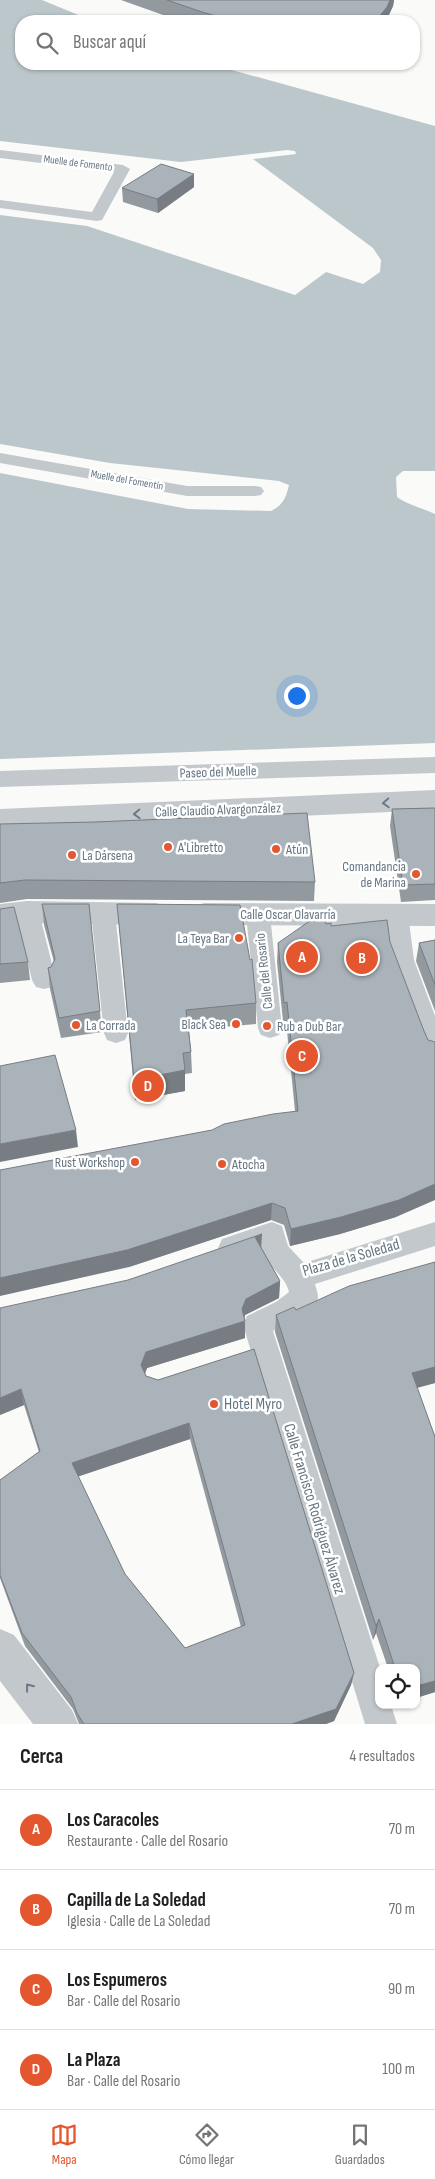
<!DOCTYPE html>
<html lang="es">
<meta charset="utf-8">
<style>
:root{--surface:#fff;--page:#f2f2f2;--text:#202124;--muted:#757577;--line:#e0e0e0;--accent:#e4572e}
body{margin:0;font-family:"Sofia Sans Condensed",sans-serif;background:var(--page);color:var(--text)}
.controls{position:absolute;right:15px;bottom:15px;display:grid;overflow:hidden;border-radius:10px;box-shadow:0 1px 4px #0004}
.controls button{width:45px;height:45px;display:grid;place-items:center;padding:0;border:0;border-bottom:1px solid var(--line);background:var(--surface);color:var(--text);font:25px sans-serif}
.you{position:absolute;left:296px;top:695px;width:18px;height:18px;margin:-12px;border:4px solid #fff;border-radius:50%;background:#1a73e8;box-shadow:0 0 0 8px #1a73e833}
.badge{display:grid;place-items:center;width:32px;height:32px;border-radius:50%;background:var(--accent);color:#fff;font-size:16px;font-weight:700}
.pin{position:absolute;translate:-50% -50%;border:2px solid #fff;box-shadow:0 1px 5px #0006}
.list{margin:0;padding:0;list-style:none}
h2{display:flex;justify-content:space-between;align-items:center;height:65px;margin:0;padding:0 20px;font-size:21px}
h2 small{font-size:16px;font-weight:400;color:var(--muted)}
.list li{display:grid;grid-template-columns:32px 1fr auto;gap:15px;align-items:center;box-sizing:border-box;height:80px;padding:0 20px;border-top:1px solid var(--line)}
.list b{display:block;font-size:19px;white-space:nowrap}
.list p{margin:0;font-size:16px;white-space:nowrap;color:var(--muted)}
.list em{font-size:16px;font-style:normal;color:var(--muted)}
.icon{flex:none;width:28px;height:28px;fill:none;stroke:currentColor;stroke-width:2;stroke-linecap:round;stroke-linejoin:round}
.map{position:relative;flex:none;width:435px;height:1724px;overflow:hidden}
.search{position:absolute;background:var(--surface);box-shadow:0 1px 4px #0004;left:15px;right:15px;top:15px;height:55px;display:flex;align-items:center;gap:12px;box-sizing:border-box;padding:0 18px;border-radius:20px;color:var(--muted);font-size:19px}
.sheet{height:385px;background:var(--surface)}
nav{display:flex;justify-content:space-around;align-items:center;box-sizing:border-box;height:70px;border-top:1px solid var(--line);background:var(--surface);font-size:14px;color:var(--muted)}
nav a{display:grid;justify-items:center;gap:2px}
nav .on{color:var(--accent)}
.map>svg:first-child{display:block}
.water{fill:#bbc7cb}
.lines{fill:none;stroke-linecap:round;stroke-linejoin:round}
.pedestrian{fill:#c3c8cc;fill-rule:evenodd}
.minor{fill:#c3c8cc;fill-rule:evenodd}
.wall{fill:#929a9f;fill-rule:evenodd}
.shaded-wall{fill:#777d82}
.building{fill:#aab3b9;stroke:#777d82;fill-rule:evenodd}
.oneway{stroke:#6a7a87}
.poi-dot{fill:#e4572e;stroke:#fff;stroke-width:2}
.labels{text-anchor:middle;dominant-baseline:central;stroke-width:5;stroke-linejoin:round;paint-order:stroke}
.far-street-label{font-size:11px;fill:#657683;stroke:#fff}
.street-label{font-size:14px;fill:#657683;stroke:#fff}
.poi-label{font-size:14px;fill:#657683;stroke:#fff;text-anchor:start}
.near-street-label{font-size:16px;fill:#657683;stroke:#fff}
.near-poi-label{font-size:16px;fill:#657683;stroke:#fff;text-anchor:start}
</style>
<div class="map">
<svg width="435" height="1724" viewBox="0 0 435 1724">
<rect width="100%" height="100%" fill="#fafaf8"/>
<path class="water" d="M 0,0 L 42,0 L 93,21 L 21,21 L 21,64 L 210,64 L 435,126 L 435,471 L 403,471 L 396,477 L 397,497 C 408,505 422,508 435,514 L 435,743 L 0,759 L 0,473 L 188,509 L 271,511 C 283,505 286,498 289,485 L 279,481 L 110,463 L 0,444 L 0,215 L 87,226 L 295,295 L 326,272 L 363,284 L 380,272 L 381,260 L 373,248 L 253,159 L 296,154 L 295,151 L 287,150 L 181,162 L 0,141 Z"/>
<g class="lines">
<path class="pedestrian" d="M 0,150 L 123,165 L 130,169 L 102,220 L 97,221 L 0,208 L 0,200 L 92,212 L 114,172 L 0,158 Z
M 0,453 L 187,486 L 255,486 L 261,487 L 264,491 L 261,495 L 255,496 L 187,496 L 0,463 Z
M 435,757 L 435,773 L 0,787 L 0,771 Z
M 27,903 L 35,906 L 39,912 L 56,980 L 52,987 L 44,989 L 36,987 L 32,980 L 15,912 L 19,906 Z
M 103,904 L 111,907 L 115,913 L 128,1033 L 125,1040 L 116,1043 L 107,1040 L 104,1033 L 91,913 L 95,907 Z
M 396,905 L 404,908 L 408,914 L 414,960 L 435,1016 L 435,1059 L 426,1056 L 423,1049 L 390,960 L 384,914 L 388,908 Z
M 258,906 L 266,909 L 270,915 L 282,1028 L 279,1035 L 270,1038 L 261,1035 L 258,1028 L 246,915 L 250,909 Z
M 272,1222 L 282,1226 L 288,1246 L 304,1263 L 435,1222 L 435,1246 L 315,1284 C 316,1288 318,1293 318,1297 C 317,1312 285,1325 273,1331 L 380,1668 L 379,1705 L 391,1705 L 397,1724 L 365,1724 L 243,1325 L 247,1316 L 276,1302 L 289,1292 C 285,1275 267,1267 262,1250 L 232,1260 L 222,1257 L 218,1248 L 222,1239 Z"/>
<path class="minor" d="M 435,790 L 435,810 L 0,829 L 0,809 Z
M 27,901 L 156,903 L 166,906 L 170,914 L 166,922 L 156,925 L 27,923 L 0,926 L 0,904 Z
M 204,903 L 435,904 L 435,926 L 204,925 L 194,922 L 190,914 L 194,906 Z
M 0,1629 L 14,1635 L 72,1710 L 78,1724 L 33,1724 L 0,1681 Z"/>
</g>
<path class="wall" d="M 121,0 L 394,0 L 393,6 L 386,21 L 180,21 Z
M 194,174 L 194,187 L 158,213 L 123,202 L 122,188 Z
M 435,808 L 435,900 L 401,902 L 390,826 L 392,809 Z
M 0,824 L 315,882 L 314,901 L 27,899 L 0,903 Z
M 42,904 L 100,1011 L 102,1032 L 61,1038 L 50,989 L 48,968 L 51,967 L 54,962 L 44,925 Z
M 117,904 L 256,1003 L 256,1024 L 189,1030 L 191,1052 L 192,1073 L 185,1074 L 185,1091 L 135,1100 Z
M 0,909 L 28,962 L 30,980 L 0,983 Z
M 326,924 L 396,1217 L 340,1234 L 290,1246 L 284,1225 L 271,1220 L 129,1267 L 212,1130 L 295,1111 L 286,1021 L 283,1021 L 277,962 L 278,943 Z
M 435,940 L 435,1011 L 416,961 L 419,943 Z
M 261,1247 L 280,1281 L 279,1298 L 245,1315 L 244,1318 L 245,1321 L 245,1338 L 147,1368 L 145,1374 L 146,1376 L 158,1380 L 254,1349 L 354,1673 L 351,1685 L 334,1721 L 326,1724 L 79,1724 L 73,1709 L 25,1646 L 0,1578 L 0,1480 L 39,1452 L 24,1405 L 0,1415 L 128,1280 ZM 190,1439 L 241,1627 L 185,1648 L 125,1574 L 78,1476 Z
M 435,1262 L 435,1383 L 417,1388 L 435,1436 L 435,1692 L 416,1698 L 416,1668 L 388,1668 L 376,1633 L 373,1640 L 275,1332 L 276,1315 L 296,1310 Z"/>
<path class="shaded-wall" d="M 390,0 L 394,0 L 393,6 L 386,21 L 372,21 Z
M 194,174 L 194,187 L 158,213 L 157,199 Z
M 185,1070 L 185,1091 L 135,1100 L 134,1080 Z
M 76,1130 L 78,1147 L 0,1162 L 0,1144 Z
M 435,1184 L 435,1200 L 396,1217 L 340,1234 L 290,1246 L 291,1229 Z
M 272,1203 L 271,1220 L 129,1267 L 0,1296 L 0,1278 Z
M 262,1234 L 261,1251 L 255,1237 Z
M 280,1281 L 279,1298 L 245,1315 L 243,1322 L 245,1321 L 245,1338 L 147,1368 L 142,1381 L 141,1365 L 146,1352 L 242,1309 L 246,1299 Z
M 435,1367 L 435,1383 L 408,1390 L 412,1373 Z
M 21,1389 L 24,1405 L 0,1415 L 0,1398 Z
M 189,1423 L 190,1439 L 74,1478 L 72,1463 Z
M 379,1619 L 376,1633 L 373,1640 L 376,1626 Z
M 354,1673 L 351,1685 L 334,1721 L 326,1724 L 292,1724 Z
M 435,1681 L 435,1692 L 416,1698 L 416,1686 Z"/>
<path class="building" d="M 167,0 L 390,0 L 387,7 L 379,17 L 372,21 L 233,21 L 202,12 Z
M 161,164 L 194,174 L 157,199 L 122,188 Z
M 435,808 L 435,884 L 403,885 L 392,809 Z
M 307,813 L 315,882 L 25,880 L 0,883 L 0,824 L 95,822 Z
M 42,904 L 89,904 L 100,1011 L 59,1018 L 48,968 L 51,967 L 55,959 Z
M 117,904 L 240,905 L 250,960 L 252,959 L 256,1003 L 186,1010 L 191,1052 L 183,1053 L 185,1070 L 134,1080 Z
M 14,907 L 28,962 L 0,964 L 0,909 Z
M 324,911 L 326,924 L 331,923 L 331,926 L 387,920 L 390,942 L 424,1031 L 428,1040 L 435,1042 L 435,1184 L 399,1200 L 341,1217 L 291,1229 L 285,1208 L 272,1203 L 127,1250 L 0,1278 L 0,1170 L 212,1130 L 224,1124 L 273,1114 L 298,1111 L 287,1002 L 284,1003 L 278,943 Z
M 435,940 L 435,985 L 419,943 Z
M 55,1055 L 76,1130 L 0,1144 L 0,1066 Z
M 262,1234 L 255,1237 L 280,1281 L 246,1299 L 242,1309 L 245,1321 L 146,1352 L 141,1365 L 146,1376 L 158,1380 L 254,1349 L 354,1673 L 336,1709 L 292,1724 L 84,1724 L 77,1713 L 71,1697 L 22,1633 L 0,1575 L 0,1480 L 40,1451 L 21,1389 L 0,1398 L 0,1308 L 128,1280 ZM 189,1423 L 245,1625 L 185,1648 L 125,1574 L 72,1463 Z
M 435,1262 L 435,1367 L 412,1373 L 435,1437 L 435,1681 L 416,1686 L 416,1668 L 395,1668 L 379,1619 L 376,1626 L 276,1315 L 294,1307 L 296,1310 L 349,1286 Z"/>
<defs><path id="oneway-chevron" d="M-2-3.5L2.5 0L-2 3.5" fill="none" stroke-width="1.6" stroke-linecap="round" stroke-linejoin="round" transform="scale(1.25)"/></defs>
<g class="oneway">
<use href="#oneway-chevron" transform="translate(386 803) rotate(177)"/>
<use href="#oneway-chevron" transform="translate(137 814) rotate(178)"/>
<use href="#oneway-chevron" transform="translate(29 1687) rotate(-128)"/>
</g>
<g class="poi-dot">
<circle cx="168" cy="847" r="5"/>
<circle cx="276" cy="849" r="5"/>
<circle cx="72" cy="855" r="5"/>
<circle cx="416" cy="874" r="5"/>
<circle cx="239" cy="938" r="5"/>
<circle cx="236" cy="1024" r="5"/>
<circle cx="76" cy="1025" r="5"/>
<circle cx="267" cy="1026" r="5"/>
<circle cx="135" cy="1162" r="5"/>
<circle cx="222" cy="1164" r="5"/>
<circle cx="214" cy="1404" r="5"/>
</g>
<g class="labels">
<g class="far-street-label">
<text transform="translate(78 163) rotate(7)">Muelle de Fomento</text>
<text transform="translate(127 480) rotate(10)">Muelle del Fomentín</text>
</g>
<g class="street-label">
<text transform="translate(218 772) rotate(-2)">Paseo del Muelle</text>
<text transform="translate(218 810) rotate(-2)">Calle Claudio Alvargonzález</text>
<text x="288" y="914">Calle Oscar Olavarría</text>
<text transform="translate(264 971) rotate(-96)">Calle del Rosario</text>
</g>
<g class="poi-label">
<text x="178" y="847">A'Libretto</text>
<text x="286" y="849">Atún</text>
<text x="82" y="855">La Dársena</text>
<text x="406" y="866" text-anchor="end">Comandancia<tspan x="406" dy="16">de Marina</tspan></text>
<text x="229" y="938" text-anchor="end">La Teya Bar</text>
<text x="226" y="1024" text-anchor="end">Black Sea</text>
<text x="86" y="1025">La Corrada</text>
<text x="277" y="1026">Rub a Dub Bar</text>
<text x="125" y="1162" text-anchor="end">Rust Workshop</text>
<text x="232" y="1164">Atocha</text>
</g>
<g class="near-street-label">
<text transform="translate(351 1258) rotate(-16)">Plaza de la Soledad</text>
<text transform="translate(314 1509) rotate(73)">Calle Francisco Rodríguez Álvarez</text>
</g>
<g class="near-poi-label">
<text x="224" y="1404">Hotel Myro</text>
</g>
</g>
</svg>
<div class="controls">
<button><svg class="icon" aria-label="locate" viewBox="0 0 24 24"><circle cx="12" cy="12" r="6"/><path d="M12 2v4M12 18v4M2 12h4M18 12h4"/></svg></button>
</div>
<div class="you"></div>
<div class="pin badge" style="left:302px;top:957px">A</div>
<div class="pin badge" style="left:362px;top:958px">B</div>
<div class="pin badge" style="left:302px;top:1056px">C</div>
<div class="pin badge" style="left:148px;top:1086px">D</div>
<div class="search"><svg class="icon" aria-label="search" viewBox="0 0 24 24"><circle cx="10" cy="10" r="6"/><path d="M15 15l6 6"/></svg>Buscar aquí</div>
</div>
<section class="sheet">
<h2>Cerca<small>4 resultados</small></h2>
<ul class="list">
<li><span class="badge">A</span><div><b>Los Caracoles</b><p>Restaurante · Calle del Rosario</p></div><em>70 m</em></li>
<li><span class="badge">B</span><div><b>Capilla de La Soledad</b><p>Iglesia · Calle de La Soledad</p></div><em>70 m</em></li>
<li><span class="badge">C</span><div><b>Los Espumeros</b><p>Bar · Calle del Rosario</p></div><em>90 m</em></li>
<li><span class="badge">D</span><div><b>La Plaza</b><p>Bar · Calle del Rosario</p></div><em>100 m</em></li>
</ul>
</section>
<nav>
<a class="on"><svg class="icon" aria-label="map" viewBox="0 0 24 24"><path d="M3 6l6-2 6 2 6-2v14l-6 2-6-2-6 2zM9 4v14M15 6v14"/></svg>Mapa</a>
<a><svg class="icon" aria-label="directions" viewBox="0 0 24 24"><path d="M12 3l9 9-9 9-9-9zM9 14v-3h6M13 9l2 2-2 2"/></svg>Cómo llegar</a>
<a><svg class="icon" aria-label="saved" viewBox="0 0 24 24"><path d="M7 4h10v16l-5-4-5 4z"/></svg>Guardados</a>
</nav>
